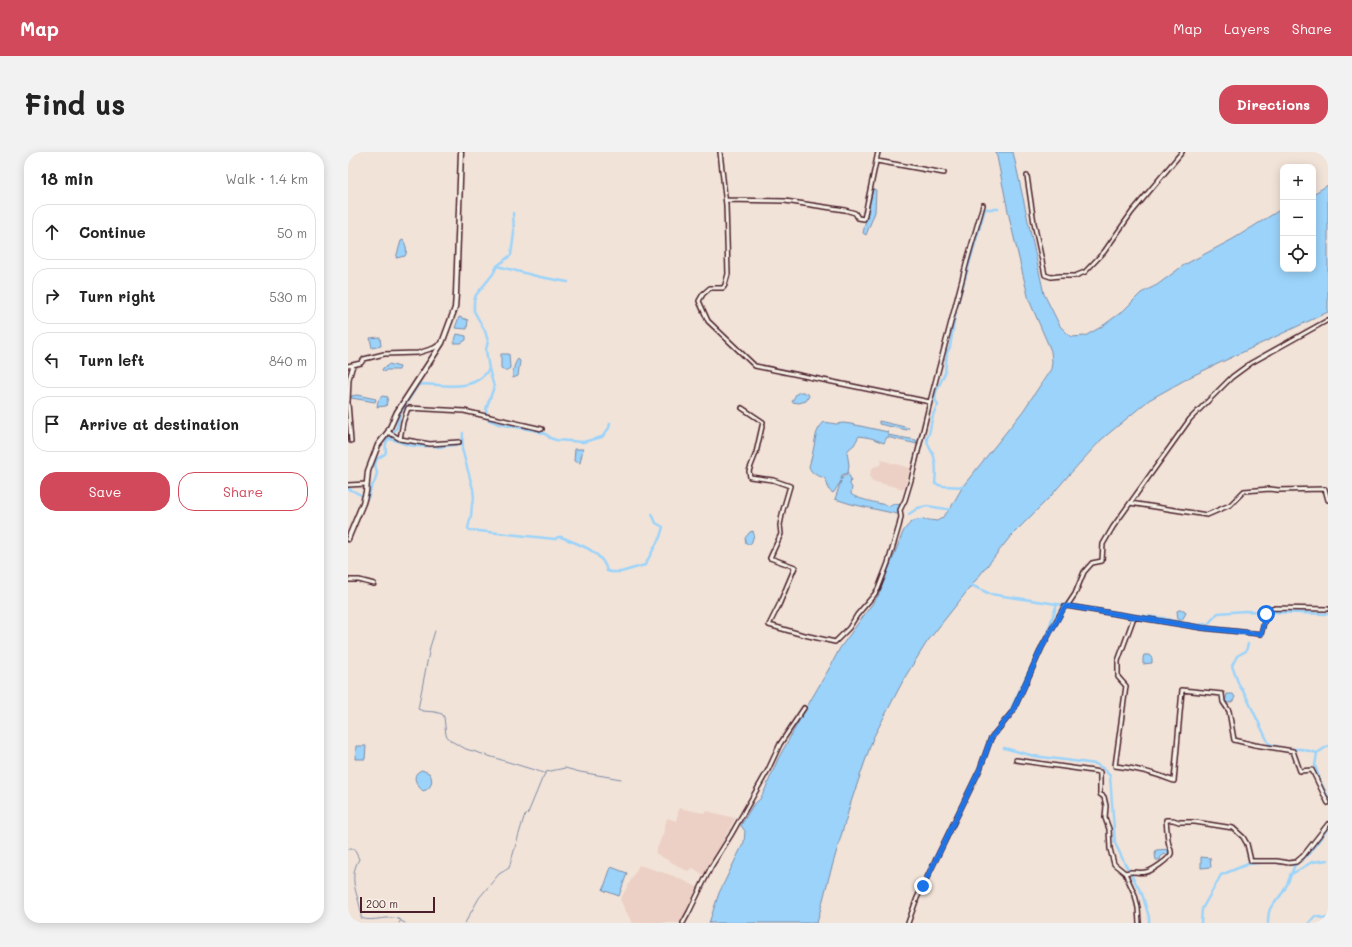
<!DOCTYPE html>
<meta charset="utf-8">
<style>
:root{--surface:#fff;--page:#f2f2f2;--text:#222;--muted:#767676;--line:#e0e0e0;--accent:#d1495b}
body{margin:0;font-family:Mali,sans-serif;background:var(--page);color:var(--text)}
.controls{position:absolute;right:12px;top:12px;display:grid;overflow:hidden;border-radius:8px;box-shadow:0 2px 10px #0003}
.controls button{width:36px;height:36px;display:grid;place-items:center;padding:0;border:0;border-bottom:1px solid var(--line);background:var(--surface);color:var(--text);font:20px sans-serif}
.scale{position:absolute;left:12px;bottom:10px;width:75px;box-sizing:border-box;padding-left:4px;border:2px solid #4a1f2b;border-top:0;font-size:11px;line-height:14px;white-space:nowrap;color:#4a1f2b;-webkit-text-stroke:3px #f7f3e8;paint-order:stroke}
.stop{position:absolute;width:12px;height:12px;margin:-9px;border:3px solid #1a73e8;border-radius:50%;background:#fff}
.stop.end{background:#1a73e8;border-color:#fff;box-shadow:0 1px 4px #0008}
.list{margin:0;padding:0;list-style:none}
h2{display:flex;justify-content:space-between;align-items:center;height:52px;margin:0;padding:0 16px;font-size:17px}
h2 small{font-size:13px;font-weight:400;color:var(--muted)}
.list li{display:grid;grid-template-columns:26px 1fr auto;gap:12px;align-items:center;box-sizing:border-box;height:56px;margin:0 8px 8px;padding:0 8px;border:1px solid var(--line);border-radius:16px}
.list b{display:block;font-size:15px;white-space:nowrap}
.list em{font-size:13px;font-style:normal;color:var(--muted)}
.actions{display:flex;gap:8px;padding:12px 16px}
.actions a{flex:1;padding:9px 0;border:1px solid var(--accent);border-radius:16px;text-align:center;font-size:14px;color:var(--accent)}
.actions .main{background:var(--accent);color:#fff}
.icon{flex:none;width:22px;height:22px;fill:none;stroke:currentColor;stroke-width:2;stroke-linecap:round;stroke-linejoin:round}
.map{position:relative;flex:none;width:980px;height:771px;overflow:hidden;border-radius:16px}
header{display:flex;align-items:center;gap:24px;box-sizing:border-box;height:56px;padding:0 20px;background:var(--accent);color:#fff}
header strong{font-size:19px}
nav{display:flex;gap:22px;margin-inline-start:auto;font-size:14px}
.intro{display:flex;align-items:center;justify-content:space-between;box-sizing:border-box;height:96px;padding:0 24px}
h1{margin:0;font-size:28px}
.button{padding:10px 18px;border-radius:16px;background:var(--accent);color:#fff;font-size:14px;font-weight:700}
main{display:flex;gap:24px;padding:0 24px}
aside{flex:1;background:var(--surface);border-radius:16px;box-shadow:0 2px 10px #0003}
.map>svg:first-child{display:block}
.built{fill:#ecd0c5}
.water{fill:#9bd3fa;stroke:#7b8ba7}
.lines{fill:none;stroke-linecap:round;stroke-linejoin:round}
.stream{stroke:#7b8ba7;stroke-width:1}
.canal{stroke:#9bd3fa;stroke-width:2.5}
.river{stroke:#9bd3fa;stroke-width:4.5}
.street-casing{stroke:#4a1f2b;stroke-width:6}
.secondary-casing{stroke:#4a1f2b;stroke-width:7}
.street{stroke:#f7f3e8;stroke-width:3}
.secondary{stroke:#f7f3e8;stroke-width:4}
.route{stroke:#1a73e8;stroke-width:5}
</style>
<header>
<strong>Map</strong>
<nav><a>Map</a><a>Layers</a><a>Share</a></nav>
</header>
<div class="intro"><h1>Find us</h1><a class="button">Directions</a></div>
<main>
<aside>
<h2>18 min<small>Walk · 1.4 km</small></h2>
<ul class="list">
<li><svg class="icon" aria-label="ahead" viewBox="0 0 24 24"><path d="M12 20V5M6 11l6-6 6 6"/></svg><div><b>Continue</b></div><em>50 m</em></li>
<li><svg class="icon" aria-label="right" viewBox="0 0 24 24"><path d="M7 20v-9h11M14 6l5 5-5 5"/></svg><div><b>Turn right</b></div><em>530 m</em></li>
<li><svg class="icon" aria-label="left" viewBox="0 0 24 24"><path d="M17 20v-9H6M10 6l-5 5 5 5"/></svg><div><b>Turn left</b></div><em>840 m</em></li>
<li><svg class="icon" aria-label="arrive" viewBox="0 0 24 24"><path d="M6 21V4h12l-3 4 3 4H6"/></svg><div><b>Arrive at destination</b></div></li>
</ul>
<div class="actions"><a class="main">Save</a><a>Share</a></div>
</aside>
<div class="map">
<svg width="980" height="771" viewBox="0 0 980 771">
<rect width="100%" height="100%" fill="#f2e3d8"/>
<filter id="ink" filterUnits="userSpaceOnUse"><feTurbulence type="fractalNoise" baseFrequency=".025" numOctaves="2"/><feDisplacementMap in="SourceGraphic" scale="8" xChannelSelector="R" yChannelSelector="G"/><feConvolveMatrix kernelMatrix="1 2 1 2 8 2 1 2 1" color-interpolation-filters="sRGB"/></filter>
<g filter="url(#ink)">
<path class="built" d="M 533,308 L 562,316 L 556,337 L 523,329 L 522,323 L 523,318 L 527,314 L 530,314 L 533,311 Z
M 331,656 L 356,661 L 359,659 L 387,666 L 357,724 L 345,716 L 339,719 L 307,701 L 315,682 L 319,666 L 328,669 Z
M 291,713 L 326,724 L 349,735 L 337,765 L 331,771 L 284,771 L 272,748 Z"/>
<path class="water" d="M 648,0 L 665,0 L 696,142 L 712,174 L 723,185 L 737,184 L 753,175 L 775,159 L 793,141 L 809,133 L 836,113 L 885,87 L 935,56 L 935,117 L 965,117 L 965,42 L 980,33 L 980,160 L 844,224 L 801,248 L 753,288 L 720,324 L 702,345 L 662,385 L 579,490 L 557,525 L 525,586 L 503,650 L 481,725 L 469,771 L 361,771 L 371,741 L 396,690 L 397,679 L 394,675 L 393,673 L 405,653 L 412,647 L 416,640 L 430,607 L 457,558 L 482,515 L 492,496 L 530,444 L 555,380 C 565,364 573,367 589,369 L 594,366 L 602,357 L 615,334 L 675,259 L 703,217 L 704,210 L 703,199 L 681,148 L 662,69 Z
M 525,37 L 528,38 L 527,60 L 518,83 L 515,81 Z
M 55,88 C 58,93 60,99 57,104 L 48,106 L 53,89 Z
M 111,165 L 120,168 L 119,177 L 107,176 Z
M 109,182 L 118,184 L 118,188 L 113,191 L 106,191 Z
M 32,185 L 33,194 L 24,196 L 22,186 Z
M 153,202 L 161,202 L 162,216 L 158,219 L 153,217 Z
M 170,207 L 172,209 L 170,224 L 165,226 C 164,221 166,212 170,207 Z
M 41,212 L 52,215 L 51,218 L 38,218 L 36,220 L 34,218 L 35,216 L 38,215 Z
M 452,240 L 455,240 L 460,242 L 461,244 L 458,249 L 451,251 L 444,250 L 448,242 Z
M 9,243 L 28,247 L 27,250 L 3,246 L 3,244 Z
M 34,244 L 40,245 L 38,254 L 29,255 L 30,249 Z
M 531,269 L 561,276 L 559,278 L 531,272 Z
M 476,270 L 488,272 L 495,271 L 503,272 L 540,280 L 540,283 L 568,288 L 569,292 L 539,285 L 536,291 L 523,286 L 511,284 L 506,293 L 501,297 L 499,300 L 501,313 L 500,321 L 494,323 L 493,328 L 496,324 L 500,322 L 503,327 L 502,333 L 504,335 L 503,342 C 508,347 534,352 542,354 L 546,352 L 554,353 L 549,362 L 503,352 L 487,347 L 493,329 L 486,340 L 485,341 L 480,337 C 479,322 473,327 465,321 C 463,319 462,317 461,315 C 462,310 464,305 465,299 C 468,287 466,280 476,270 Z
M 227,297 L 235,297 L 232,311 L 226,309 Z
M 405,379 L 406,383 L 403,392 L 398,392 L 397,386 L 402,380 Z
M 831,458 L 836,458 L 838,461 L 834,468 L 830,468 L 829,459 Z
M 796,503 L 801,503 L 804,506 L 804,511 L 795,512 L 795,506 Z
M 879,542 L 885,542 L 887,545 L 885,549 L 881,551 L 877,550 Z
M 8,594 L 18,594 L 17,607 L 7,607 Z
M 74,618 L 81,621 C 86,627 84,637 75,639 C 68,633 62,622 74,618 Z
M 822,697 L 822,700 C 818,703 812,702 812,708 L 808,708 L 807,702 L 808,698 Z
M 853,705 L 862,706 L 863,715 L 853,716 Z
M 263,715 L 279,721 L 271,744 L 255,738 Z"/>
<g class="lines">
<path class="stream" d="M 87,479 L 82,495 L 70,557 L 75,559 L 87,560 L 94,562 L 96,565 L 98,583 L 103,589 L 118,597 L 196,621
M 0,697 L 6,697 L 11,707 C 9,711 6,717 6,722 C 4,738 14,751 13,766 C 24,771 41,762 53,768 L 51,771
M 53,769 L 57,771
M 117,771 L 131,746 L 151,722 L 161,716 L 176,665 L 180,661 L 194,627 L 198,620 L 217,616 L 232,620 L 273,627"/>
<path class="canal" d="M 165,61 L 166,81 L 163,103 L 149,114 L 192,125 L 220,130
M 141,217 L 146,235 L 138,257 L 139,267 L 151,272 L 190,279 L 199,283 L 202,286 L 208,288 L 235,290 L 254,285 L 261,276 L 262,271
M 115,281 L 114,297 L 125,337 L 126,347 L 124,352 L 123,364 L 120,376 L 121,378 L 207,387 L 210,385 L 213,385 C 230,392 255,399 259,419 L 263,420 L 273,420 L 297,413 L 312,385 L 315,375 L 308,371 L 304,362
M 42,286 L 49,275 L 52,261 L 70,233 C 76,231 82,233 89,233 C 109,235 130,235 141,217 L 138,198 L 140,189 L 137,179 L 126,159 L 126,149 L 128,143 L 145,122 L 149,114
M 618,335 L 595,334 L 587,332 C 588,323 588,309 585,302 C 582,296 579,293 579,286 C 582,281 582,278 583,272 C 584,266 586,258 590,253 L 587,247 L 588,240 L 597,221 L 599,201 L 602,195 L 608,158 L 637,57 L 650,57
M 0,337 C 8,339 12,344 20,346 L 23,336 L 27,329 L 29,321 L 27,312 L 29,307 L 37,302 L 38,299 C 37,294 37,291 40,287 C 48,287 54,292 61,293 C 71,295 81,294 90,294
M 561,362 L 570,356 L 579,354 L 605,358
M 621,432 L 642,442 L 709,452
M 730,454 L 778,462 L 815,466 L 830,470 L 848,473 L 860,472 L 870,461 L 897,459 L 980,462
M 900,492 L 898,499 L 889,504 L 884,514 L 891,533 L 897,542 L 921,592 L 937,597 L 953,597 L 969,601
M 663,556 L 700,479 L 709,452 L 719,453
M 980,594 L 969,601 L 967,614 L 973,631 L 980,645
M 656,596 L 686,604 L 748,612 L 756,617 L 762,624 L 767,691 L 777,712 L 794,742 L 801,765 L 801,771
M 947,713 L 960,703 L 980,676
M 942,723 L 964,710 L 980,708
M 853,771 L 854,757 L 873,723 L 900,712 L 922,710 L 947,713 C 943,722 940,732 935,740 C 926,754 920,751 920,771
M 961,771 L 967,764 L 979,767 L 980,765"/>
<path class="river" d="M 90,294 L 105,292 L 114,292"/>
<defs>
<path id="street" d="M 372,0 L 378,53 L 380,122 L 377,133 L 375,136 L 362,136 L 355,142 L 351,149 L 360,169 L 407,214 L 582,250 L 619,109 L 635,53
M 529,9 L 596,21
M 679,24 L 686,71 L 697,123 L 703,125 L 712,124 L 727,124 L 737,120 L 756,100 L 784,60 L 834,0
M 378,48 L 437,49 L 497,58 L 507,61 L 510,66 L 516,67 L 530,0
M 0,214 L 13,211 L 16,207 L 36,202 L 70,201 L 86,196 L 92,192
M 0,249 L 1,227 L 5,213
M 0,251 L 3,289
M 394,256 L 415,270 L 408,301 L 401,319 L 402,325 L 425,328 L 442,334 L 435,358 L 432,373 L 433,382 L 422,406 L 447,415 L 431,453 L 421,473 L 452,482 L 487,490 L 501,476 L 509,463 L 526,443 L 530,437 L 540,411 L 551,374 L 553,365 L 552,358 L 557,348 L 563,328 L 582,250
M 40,280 L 52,287 L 82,292 L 111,290
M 52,287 L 55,270 L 60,256 L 116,259 L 194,277
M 0,333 L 19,332
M 782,351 L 859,363 L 882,353 L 896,339 L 922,337 L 930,338 L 977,337 L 980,348
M 0,428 L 11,428 L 26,432
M 719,454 L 727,442 L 736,420 L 744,411 L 754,409 L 755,392 L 765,375 L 842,267 L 884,225 L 903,211 L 980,168
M 786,465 L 770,509 L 770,525 L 778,534 L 767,614 C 788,616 806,621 826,629 L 834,538 L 874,542 L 875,550 L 881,559 L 886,588 L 907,593 L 945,599 L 952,619 L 964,618 L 980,651
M 668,608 L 752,620 L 752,642 L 756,645 L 758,654 L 757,666 L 761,677 L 762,697 L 766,712 L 777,721 L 787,743 L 790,756 L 791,771
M 777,721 C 786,718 791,722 798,720 C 804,719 821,707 823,702 C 824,699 822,696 821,693 C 819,685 819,676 818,668 L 825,668 L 831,670 L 847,670 L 885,676 L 895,685 L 899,692 L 903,709 L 929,709 L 941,711 L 948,710 L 955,704 L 980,672
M 335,771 L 341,760 L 363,715 L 383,683 L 420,618 L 432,592 L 456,556
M 560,771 L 569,746 L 632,617 L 643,586 L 665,559 L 694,495 L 716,455 L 719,454 L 855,476 L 913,482 L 918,462 L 924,456 L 980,457"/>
<path id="secondary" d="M 0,387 L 15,351 L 18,340 L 20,319 L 30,293 L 40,280 L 49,260 L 94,191 L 107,156 L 108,142 L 113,0"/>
</defs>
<use href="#street" class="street-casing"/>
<use href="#secondary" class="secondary-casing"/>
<use href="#street" class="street"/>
<use href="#secondary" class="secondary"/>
</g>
</g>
<g class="lines" filter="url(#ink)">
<path class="route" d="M 575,734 L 632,617 L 643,586 L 665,559 L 694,495 L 716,456 L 719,454 L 855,476 L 913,482 L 918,462"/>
</g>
</svg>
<div class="controls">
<button>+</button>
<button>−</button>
<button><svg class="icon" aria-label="locate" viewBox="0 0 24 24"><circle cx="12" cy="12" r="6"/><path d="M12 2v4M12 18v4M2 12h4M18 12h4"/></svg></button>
</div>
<div class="scale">200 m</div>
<div class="stop" style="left:918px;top:462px"></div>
<div class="stop end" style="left:575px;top:734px"></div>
</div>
</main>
